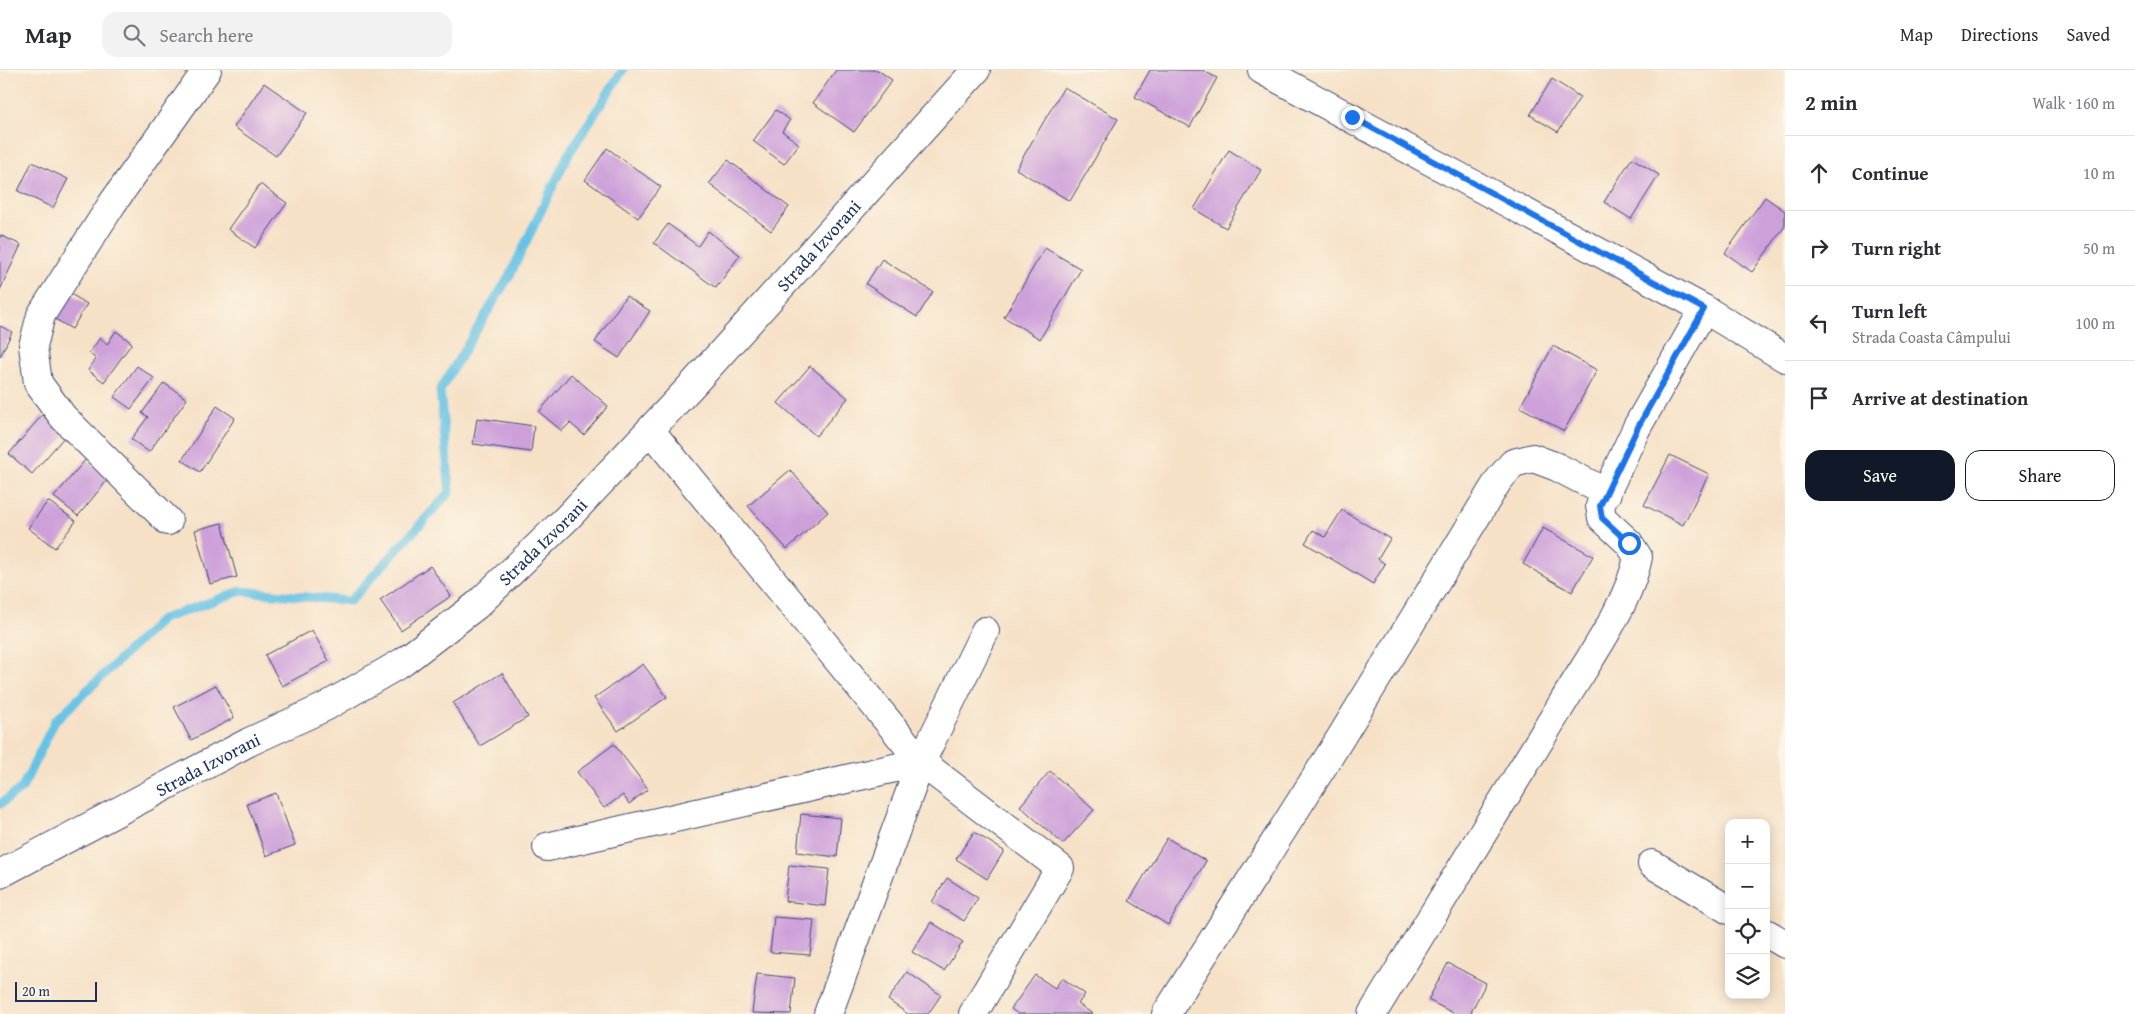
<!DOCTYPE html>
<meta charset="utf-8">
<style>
:root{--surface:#fff;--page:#f2f2f3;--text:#2b2b33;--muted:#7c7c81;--line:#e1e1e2;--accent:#111827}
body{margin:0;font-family:"Gentium Book Plus",serif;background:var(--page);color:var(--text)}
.controls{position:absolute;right:15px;bottom:15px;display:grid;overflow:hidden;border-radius:10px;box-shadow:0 2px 12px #0003}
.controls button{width:45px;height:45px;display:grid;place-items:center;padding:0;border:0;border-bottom:1px solid var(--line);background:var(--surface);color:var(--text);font:25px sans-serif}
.scale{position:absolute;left:15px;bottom:12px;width:82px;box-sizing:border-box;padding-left:5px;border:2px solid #1b2f5e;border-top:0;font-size:14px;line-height:18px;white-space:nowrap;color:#1b2f5e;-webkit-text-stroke:4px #fcf5e5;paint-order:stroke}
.stop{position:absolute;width:15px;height:15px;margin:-11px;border:4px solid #1a73e8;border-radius:50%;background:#fff}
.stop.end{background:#1a73e8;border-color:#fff;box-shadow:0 1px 5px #0008}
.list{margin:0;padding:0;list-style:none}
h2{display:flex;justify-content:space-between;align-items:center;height:65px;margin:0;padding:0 20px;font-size:21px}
h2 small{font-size:16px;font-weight:400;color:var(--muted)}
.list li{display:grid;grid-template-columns:32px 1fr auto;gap:15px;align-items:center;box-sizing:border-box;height:75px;padding:0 20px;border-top:1px solid var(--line)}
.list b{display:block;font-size:19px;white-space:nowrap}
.list p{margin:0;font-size:16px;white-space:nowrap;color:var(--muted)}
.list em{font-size:16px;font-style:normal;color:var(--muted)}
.actions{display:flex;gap:10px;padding:15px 20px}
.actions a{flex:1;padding:11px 0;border:1px solid var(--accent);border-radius:15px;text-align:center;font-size:18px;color:var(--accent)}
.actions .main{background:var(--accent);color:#fff}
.icon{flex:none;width:28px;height:28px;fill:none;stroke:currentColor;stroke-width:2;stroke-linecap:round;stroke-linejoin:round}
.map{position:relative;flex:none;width:1785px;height:944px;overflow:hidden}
header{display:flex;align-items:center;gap:30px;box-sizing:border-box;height:70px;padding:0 25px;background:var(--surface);border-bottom:1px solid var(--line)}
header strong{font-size:24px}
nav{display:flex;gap:28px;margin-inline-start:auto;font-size:18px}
.search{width:350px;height:45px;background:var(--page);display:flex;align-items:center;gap:12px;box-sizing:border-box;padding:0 18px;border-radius:15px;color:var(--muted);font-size:19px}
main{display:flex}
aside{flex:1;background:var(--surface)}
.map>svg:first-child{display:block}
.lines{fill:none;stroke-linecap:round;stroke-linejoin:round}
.stream{stroke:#66c2e4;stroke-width:9}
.building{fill:#cda0da}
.street-casing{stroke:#3c4a6e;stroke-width:30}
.secondary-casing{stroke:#3c4a6e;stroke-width:30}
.street{stroke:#fff;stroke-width:28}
.secondary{stroke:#fff;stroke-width:28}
.route{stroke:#1a73e8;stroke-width:6}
.labels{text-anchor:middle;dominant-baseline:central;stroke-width:4;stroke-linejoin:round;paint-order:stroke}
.street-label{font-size:18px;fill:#1b2f5e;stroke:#fcf5e5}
</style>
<header>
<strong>Map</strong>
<div class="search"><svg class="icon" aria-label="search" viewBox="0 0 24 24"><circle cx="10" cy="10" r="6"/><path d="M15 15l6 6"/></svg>Search here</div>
<nav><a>Map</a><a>Directions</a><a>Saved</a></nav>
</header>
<main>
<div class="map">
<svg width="1785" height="944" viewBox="0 0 1785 944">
<rect width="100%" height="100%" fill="#fcf5e5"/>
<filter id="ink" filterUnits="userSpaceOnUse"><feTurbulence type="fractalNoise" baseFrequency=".02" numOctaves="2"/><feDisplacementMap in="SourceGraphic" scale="10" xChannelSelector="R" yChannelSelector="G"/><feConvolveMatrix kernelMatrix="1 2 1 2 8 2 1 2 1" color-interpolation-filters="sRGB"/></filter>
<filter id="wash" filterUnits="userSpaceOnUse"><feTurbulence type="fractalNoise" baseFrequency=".0096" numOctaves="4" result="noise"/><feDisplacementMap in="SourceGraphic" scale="20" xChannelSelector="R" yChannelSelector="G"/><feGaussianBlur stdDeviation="1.12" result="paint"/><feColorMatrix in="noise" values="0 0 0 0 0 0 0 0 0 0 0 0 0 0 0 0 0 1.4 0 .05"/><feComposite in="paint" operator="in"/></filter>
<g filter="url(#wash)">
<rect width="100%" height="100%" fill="#f6e1c7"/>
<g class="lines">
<path class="stream" d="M 0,734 L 22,718 L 55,651 L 162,549 L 241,521 L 350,531 L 450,422 L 440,320 L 510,205 L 568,85 L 623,0"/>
</g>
<g id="blocks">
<path class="building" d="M 836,0 L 878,0 L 892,10 L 854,62 L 813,33 Z
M 1150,0 L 1202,0 L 1217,8 L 1190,57 L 1135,27 Z
M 1552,9 L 1580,27 L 1558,62 L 1530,45 Z
M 264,13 L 307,43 L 276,86 L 234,57 Z
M 1064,17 L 1118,49 L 1070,131 L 1016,99 Z
M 776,40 L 790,50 L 782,61 L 799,74 L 784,94 L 753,71 Z
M 607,78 L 661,117 L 638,148 L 585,110 Z
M 1229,80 L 1261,100 L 1226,158 L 1194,139 Z
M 1632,88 L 1659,105 L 1631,149 L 1604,132 Z
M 728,90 L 789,137 L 771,161 L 709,114 Z
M 32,92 L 68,109 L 53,138 L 18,121 Z
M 260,114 L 287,133 L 255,178 L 228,159 Z
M 1765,127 L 1785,141 L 1785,156 L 1752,202 L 1725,183 Z
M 668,154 L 698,176 L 708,161 L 740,185 L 716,218 L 654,173 Z
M 0,165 L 21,175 L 0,220 Z
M 1045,178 L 1081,199 L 1040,269 L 1004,247 Z
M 882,189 L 933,222 L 917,247 L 866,214 Z
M 66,221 L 87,234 L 72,259 L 50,246 Z
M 626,226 L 650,241 L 619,288 L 595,272 Z
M 0,256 L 12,262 L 0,287 Z
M 116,261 L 132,273 L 104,312 L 88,300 L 96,289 L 89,283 L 100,268 L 107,274 Z
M 1553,276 L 1597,300 L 1564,361 L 1520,337 Z
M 137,296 L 154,308 L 131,339 L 114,327 Z
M 810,296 L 848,328 L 816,366 L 778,333 Z
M 571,304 L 608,336 L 584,365 L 570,353 L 562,361 L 539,342 Z
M 164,313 L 187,329 L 149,382 L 131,369 L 148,347 L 142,343 Z
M 217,336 L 235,348 L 200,402 L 182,390 Z
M 42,345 L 66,365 L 32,404 L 9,384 Z
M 477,348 L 534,356 L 531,382 L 473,374 Z
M 1670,385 L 1709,404 L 1683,455 L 1644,435 Z
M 86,389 L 109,408 L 78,446 L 54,427 Z
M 790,400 L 828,442 L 787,479 L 748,436 Z
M 48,431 L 76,451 L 55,478 L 28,458 Z
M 1342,440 L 1390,469 L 1378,489 L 1385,494 L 1373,514 L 1305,473 L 1313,460 L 1325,467 Z
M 222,453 L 237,507 L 210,514 L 195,460 Z
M 1543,458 L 1593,486 L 1572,522 L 1523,494 Z
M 430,496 L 451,526 L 401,560 L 380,530 Z
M 312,560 L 329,591 L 282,616 L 265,585 Z
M 643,594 L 667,627 L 618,661 L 594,628 Z
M 502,603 L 528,647 L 480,676 L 453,633 Z
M 216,615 L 234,648 L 191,670 L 174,637 Z
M 614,674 L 648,719 L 629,734 L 623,725 L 604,738 L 577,702 Z
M 1050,701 L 1094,740 L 1063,774 L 1020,736 Z
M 276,723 L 295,775 L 266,786 L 247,734 Z
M 801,744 L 841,748 L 837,787 L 797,782 Z
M 974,762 L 1004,781 L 987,809 L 956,789 Z
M 1167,768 L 1206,791 L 1168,855 L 1129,831 Z
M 789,795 L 829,799 L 825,836 L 785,831 Z
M 947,808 L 978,828 L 964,851 L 932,832 Z
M 774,847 L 814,850 L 810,885 L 770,882 Z
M 931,852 L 963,872 L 944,901 L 912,882 Z
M 1448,893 L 1486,913 L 1470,944 L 1455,944 L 1428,930 Z
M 907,902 L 941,925 L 928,944 L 908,944 L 888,930 Z
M 757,904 L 795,908 L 791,944 L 752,943 Z
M 1035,905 L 1055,918 L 1062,908 L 1085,924 L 1078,934 L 1093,944 L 1018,944 L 1011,939 Z"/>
</g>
</g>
<g filter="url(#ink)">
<use href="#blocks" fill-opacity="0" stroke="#3c4a6e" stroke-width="1"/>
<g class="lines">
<defs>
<path id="street" d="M 650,360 L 921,692 L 1060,798 L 973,944
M 168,451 L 63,347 L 38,313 L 33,276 L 41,245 L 112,134 L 207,0
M 547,777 L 921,692
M 1652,794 L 1729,840
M 1766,863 L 1785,874
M 828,944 L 921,692 L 985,561
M 1166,944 L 1330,685 L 1498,411 L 1513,393 L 1533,388 L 1557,397 L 1607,423
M 1372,944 C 1435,841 1499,738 1562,634 C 1588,590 1628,537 1638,487 L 1629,473 L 1602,448 L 1600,436 L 1637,357 L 1704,239"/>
<g id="secondary">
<path d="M 1262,0 L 1704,239 L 1785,288"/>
<path id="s1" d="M 0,804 L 249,672 L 325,637 L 403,592 L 477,535 L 568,447 L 694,313 L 976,0"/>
</g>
</defs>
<use href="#street" class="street-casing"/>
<use href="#secondary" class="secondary-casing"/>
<use href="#street" class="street"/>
<use href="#secondary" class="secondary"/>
</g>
</g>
<g class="lines" filter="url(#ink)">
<path class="route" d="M 1352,47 L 1704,239 L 1638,357 L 1600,436 L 1602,448 L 1629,473"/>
</g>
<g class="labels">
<g class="street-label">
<text stroke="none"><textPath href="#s1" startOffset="1045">Strada Izvorani</textPath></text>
<text stroke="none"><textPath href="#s1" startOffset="640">Strada Izvorani</textPath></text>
<text stroke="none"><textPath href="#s1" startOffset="235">Strada Izvorani</textPath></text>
</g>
</g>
</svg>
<div class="controls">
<button>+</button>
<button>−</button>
<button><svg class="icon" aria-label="locate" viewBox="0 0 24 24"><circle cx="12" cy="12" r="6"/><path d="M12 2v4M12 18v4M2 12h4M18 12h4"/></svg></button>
<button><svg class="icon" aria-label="layers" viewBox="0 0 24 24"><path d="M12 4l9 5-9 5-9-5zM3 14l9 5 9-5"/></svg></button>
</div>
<div class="scale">20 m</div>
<div class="stop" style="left:1629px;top:473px"></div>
<div class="stop end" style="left:1352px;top:47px"></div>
</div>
<aside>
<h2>2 min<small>Walk · 160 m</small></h2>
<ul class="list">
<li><svg class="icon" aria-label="ahead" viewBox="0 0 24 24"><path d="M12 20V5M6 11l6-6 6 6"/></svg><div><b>Continue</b></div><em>10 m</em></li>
<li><svg class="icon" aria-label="right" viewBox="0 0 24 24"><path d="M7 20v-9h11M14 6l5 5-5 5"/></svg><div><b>Turn right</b></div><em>50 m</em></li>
<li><svg class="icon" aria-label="left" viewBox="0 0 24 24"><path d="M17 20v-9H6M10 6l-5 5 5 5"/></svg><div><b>Turn left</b><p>Strada Coasta Câmpului</p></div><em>100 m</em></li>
<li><svg class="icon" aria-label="arrive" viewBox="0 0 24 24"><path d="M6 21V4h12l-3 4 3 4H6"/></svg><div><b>Arrive at destination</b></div></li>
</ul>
<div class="actions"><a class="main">Save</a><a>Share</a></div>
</aside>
</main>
